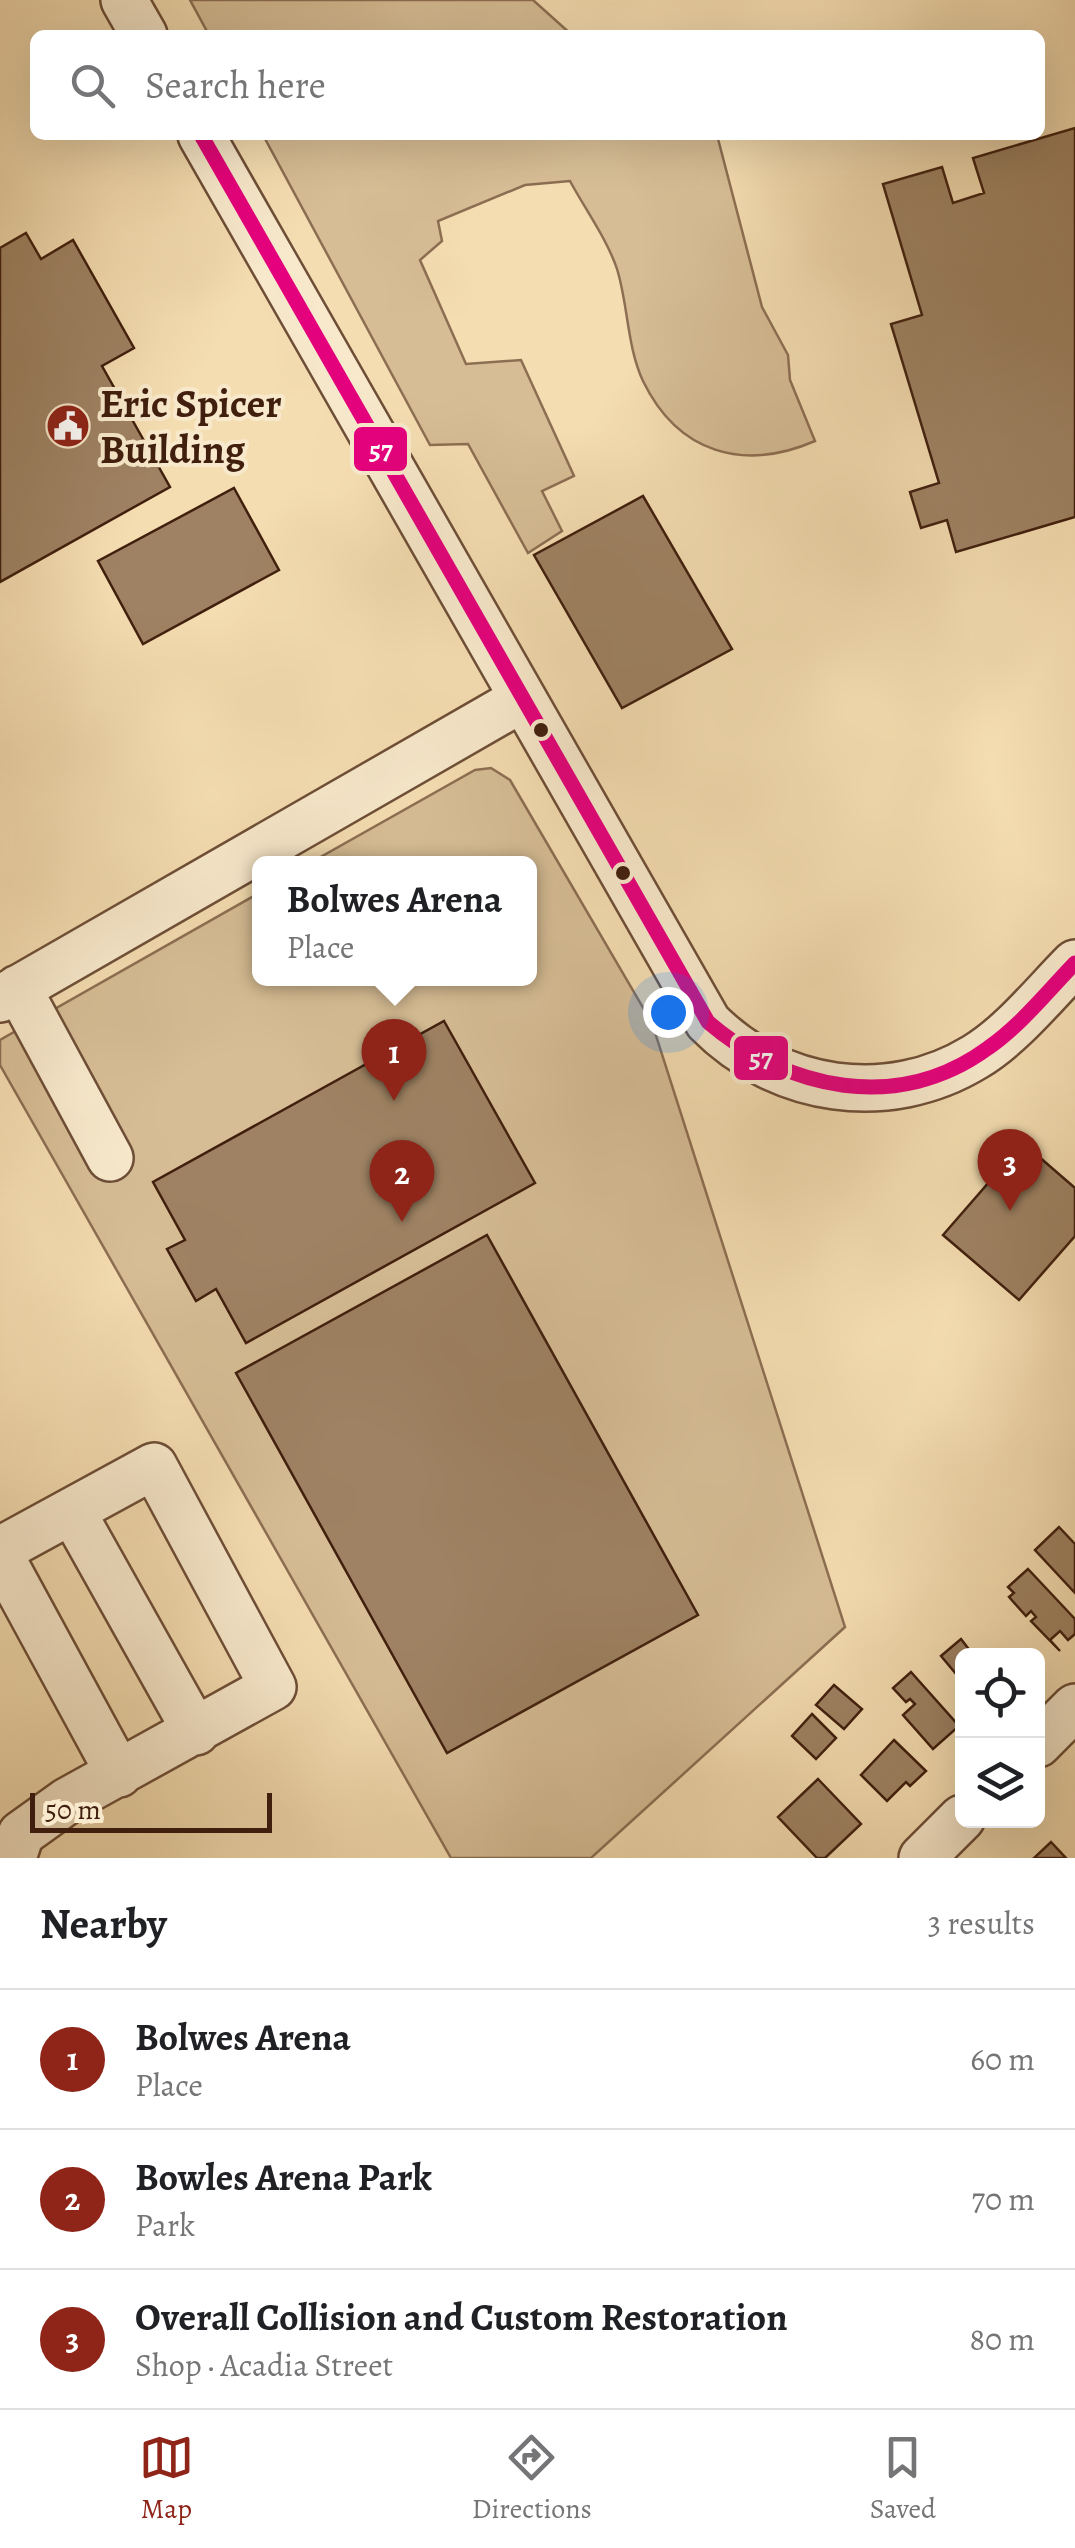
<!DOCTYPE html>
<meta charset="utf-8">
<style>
:root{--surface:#fff;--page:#f2f2f2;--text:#202124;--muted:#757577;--line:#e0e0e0;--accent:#8f2418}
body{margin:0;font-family:Alegreya,serif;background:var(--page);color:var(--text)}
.controls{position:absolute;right:30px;bottom:30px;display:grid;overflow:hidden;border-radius:15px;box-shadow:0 10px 40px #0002}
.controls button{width:90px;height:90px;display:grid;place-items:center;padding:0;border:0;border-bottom:2px solid var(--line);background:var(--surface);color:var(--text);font:50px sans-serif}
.scale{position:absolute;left:30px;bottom:25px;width:242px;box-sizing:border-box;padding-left:10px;border:5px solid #411f0e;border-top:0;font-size:28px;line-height:35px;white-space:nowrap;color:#411f0e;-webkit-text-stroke:8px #f8e9cc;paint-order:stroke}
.you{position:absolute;left:668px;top:1012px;width:35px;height:35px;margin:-25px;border:8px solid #fff;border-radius:50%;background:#1a73e8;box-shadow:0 0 0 15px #1a73e833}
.badge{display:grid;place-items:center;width:65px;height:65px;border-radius:50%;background:var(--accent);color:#fff;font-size:32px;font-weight:700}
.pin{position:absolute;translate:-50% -82px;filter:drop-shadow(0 2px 5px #0008)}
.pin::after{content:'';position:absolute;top:52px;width:35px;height:30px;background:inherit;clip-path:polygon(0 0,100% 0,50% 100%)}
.popup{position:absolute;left:252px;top:856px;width:285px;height:130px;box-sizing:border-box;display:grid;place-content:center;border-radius:15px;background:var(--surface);filter:drop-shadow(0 2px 8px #0005);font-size:32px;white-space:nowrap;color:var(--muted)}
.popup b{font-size:38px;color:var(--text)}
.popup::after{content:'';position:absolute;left:50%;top:100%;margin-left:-20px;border:20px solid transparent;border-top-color:var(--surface)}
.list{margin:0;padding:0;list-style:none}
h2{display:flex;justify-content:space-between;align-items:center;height:130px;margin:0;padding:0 40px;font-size:42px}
h2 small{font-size:32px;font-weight:400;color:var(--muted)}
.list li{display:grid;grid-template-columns:65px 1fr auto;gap:30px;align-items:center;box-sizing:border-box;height:140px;padding:0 40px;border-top:2px solid var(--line)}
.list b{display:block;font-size:38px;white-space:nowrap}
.list p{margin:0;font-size:32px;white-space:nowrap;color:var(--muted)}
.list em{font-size:32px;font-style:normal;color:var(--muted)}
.icon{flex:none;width:55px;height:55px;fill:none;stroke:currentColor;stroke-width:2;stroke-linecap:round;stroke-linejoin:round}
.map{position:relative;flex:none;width:1075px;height:1858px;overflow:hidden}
.search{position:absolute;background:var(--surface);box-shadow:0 10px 40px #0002;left:30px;right:30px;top:30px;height:110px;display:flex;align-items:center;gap:25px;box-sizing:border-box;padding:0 35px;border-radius:15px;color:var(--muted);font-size:38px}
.sheet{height:550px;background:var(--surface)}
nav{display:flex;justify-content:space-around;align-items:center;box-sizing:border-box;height:140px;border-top:2px solid var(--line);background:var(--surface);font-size:28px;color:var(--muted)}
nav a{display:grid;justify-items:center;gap:5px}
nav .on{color:var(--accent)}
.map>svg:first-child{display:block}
.green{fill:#d6bd95;stroke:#8c6e52;stroke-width:2.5}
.building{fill:#9e8263;stroke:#411f0e;stroke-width:2.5}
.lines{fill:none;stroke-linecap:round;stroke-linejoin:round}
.minor-casing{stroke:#6e4e37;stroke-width:50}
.minor{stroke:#f8e9cc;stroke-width:45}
.bus-1-casing{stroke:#f8e9cc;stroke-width:22}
.bus-1{stroke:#e5007d;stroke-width:15}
.bus-dot{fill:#411f0e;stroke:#f8e9cc;stroke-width:4}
.labels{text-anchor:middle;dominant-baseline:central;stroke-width:8;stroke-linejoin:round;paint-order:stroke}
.poi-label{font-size:40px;font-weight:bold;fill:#411f0e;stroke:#f8e9cc;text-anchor:start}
.line-badge{stroke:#f8e9cc;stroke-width:4}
.badge-label{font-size:28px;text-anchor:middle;font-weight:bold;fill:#fff}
</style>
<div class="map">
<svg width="1075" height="1858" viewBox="0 0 1075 1858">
<rect width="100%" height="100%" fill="#f4ddb1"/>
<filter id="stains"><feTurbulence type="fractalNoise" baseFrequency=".002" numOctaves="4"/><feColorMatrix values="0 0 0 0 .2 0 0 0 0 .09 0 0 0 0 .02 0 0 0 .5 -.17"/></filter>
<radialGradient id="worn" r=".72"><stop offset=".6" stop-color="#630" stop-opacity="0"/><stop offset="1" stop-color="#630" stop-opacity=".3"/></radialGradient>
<path class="green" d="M 190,0 L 533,0 L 572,35 L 209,35 Z
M 263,135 L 717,135 L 762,307 L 788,355 L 790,380 L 815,441 C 743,472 678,453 643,381 C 627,347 628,304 617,269 C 607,239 585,209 570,181 L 525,185 L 438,221 L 442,241 L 420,260 L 466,364 L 521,360 L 574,476 L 542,491 L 562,531 L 528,553 L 468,444 L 430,445 Z
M 491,768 L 510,780 L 652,1023 L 845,1627 L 591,1858 L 451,1858 L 0,1065 L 0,1040 L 259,893 L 259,978 L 529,978 L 529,864 L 310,863 L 475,770 Z"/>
<path class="building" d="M 1075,128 L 1075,517 L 956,552 L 947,520 L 921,528 L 910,492 L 939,483 L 891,324 L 922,315 L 883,184 L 942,167 L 953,203 L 984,193 L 973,158 Z
M 26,233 L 41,259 L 73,240 L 134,348 L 102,366 L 170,487 L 0,582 L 0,248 Z
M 234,488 L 279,570 L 143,644 L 98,561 Z
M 643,496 L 732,649 L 622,708 L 534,555 Z
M 444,1021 L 535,1183 L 246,1343 L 216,1289 L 196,1301 L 167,1249 L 185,1240 L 153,1182 Z
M 1023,1143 L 1075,1188 L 1075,1236 L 1019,1300 L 943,1235 Z
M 487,1235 L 698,1615 L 447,1753 L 236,1373 Z
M 1059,1527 L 1075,1544 L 1075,1593 L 1035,1550 Z
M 1028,1569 L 1075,1619 L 1075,1634 L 1068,1640 L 1060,1631 L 1050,1640 L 1060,1651 L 1031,1621 L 1036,1617 L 1031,1611 L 1026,1616 L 1009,1597 L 1014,1593 L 1008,1587 Z
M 961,1639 L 974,1656 L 962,1656 L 962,1681 L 941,1656 Z
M 911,1672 L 959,1726 L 933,1749 L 903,1715 L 915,1704 L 910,1699 L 906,1702 L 893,1688 Z
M 834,1685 L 862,1709 L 844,1729 L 816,1705 Z
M 812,1714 L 836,1738 L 816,1759 L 792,1736 Z
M 894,1740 L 926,1771 L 910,1786 L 906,1782 L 887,1801 L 861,1775 Z
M 818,1779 L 861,1824 L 825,1858 L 817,1858 L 778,1817 Z
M 1051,1842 L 1066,1858 L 1034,1858 Z"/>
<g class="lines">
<defs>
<path id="minor" d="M 124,0 L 144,35
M 201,135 L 708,1022 C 778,1093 888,1110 975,1057 C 1013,1034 1044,994 1075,963
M 18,988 L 110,1158
M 0,999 L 522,699
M 72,1511 L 196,1732
M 0,1550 L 154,1466 L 273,1687 L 67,1801 L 21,1834 L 13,1858
M 0,1555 L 119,1774
M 1038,1744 L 1075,1707
M 922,1858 L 962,1818"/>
</defs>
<use href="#minor" class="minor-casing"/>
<use href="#minor" class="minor"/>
<defs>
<path id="bus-1" d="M 201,135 L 708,1022 C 787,1090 898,1114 988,1048 C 1021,1025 1047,992 1075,963"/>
</defs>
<use href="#bus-1" class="bus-1-casing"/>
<use href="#bus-1" class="bus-1"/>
</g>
<defs>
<symbol id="civic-disc" viewBox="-11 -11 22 22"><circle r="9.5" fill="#8f2418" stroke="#f8e9cc"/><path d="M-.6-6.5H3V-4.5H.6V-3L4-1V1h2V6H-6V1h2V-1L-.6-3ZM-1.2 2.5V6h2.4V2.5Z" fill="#fff"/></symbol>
</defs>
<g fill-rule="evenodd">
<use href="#civic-disc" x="43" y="401" width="50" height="50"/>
</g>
<g class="bus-dot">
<circle cx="541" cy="730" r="9"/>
<circle cx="623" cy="873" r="9"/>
</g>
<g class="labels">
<g class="poi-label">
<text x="100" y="403">Eric Spicer<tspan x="100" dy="46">Building</tspan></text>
</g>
</g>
<g class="line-badge">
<rect x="352" y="425" width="57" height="48" rx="10" fill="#e5007d"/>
<rect x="732" y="1034" width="58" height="48" rx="10" fill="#e5007d"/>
</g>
<g class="badge-label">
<text x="381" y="459">57</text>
<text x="761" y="1067">57</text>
</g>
<rect width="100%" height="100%" filter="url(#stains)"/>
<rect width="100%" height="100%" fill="url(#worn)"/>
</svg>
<div class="controls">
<button><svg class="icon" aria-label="locate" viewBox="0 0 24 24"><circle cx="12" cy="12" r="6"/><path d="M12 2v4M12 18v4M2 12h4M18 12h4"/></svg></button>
<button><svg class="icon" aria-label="layers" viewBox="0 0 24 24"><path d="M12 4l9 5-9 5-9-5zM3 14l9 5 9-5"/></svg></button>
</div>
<div class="scale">50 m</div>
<div class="you"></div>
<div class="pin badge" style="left:394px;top:1101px">1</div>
<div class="popup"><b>Bolwes Arena</b>Place</div>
<div class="pin badge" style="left:402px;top:1222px">2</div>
<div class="pin badge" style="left:1010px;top:1211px">3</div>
<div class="search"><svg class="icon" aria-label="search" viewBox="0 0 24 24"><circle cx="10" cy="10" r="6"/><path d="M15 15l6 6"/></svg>Search here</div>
</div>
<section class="sheet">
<h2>Nearby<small>3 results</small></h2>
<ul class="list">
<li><span class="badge">1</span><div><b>Bolwes Arena</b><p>Place</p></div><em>60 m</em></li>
<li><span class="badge">2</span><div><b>Bowles Arena Park</b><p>Park</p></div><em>70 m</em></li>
<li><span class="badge">3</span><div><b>Overall Collision and Custom Restoration</b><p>Shop · Acadia Street</p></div><em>80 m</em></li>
</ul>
</section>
<nav>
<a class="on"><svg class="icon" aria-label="map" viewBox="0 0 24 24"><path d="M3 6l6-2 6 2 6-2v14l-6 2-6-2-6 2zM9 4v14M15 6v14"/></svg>Map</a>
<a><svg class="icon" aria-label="directions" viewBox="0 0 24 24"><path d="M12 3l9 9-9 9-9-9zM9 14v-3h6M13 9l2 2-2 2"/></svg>Directions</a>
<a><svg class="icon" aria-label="saved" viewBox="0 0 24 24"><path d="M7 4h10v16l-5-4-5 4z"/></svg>Saved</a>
</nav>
